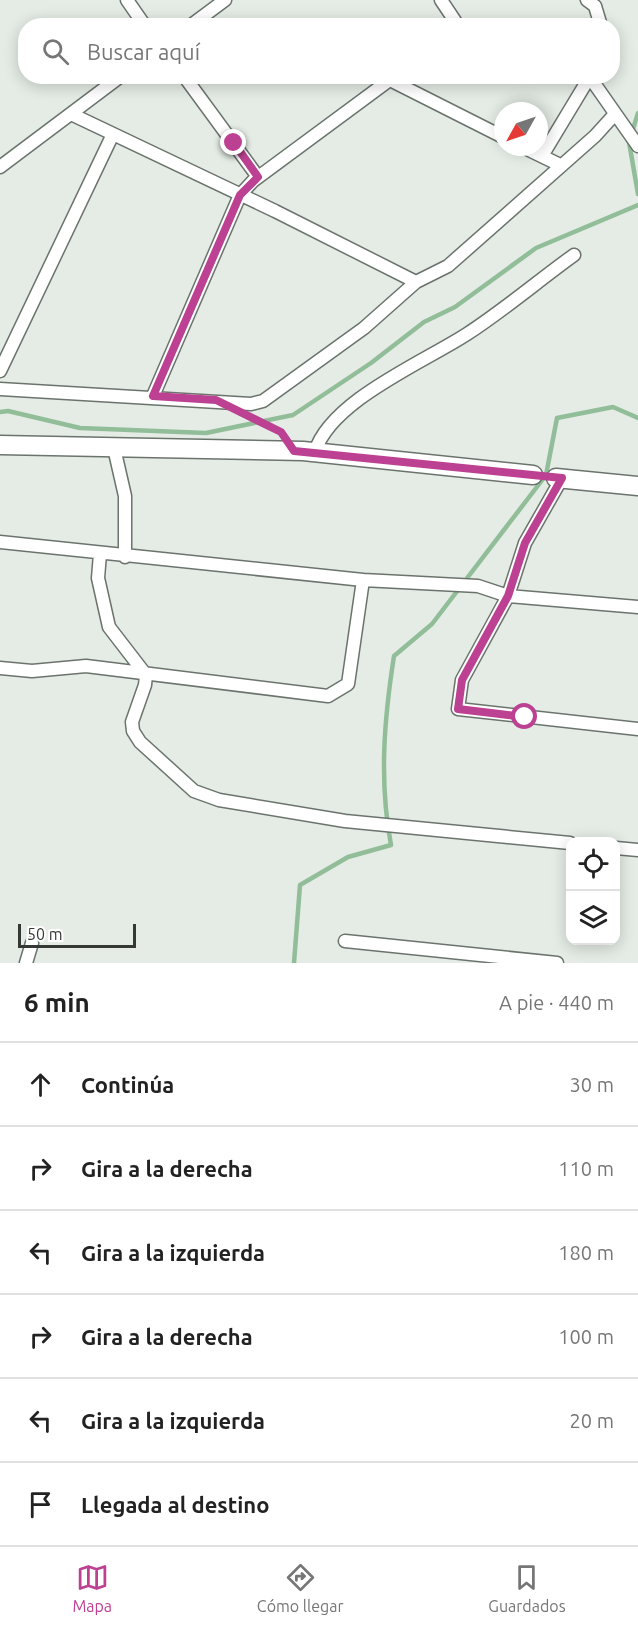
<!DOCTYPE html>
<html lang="es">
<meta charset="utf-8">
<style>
:root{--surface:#fff;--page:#f6f6f6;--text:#222;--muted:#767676;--line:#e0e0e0;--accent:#bd4192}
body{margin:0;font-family:Ubuntu,sans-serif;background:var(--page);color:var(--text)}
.controls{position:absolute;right:18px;bottom:18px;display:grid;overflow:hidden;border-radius:12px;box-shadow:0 3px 15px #0003}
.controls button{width:54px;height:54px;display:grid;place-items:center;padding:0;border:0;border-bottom:2px solid var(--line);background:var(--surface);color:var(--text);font:30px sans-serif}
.compass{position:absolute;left:494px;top:102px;width:54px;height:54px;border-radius:50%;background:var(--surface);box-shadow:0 3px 15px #0003;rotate:230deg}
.scale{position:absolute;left:18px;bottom:15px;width:118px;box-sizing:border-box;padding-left:6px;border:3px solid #353936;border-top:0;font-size:16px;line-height:21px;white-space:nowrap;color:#353936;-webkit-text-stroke:4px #fff;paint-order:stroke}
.stop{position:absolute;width:18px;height:18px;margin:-14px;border:4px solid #bd4192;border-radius:50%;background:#fff}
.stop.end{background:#bd4192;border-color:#fff;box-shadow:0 2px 6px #0008}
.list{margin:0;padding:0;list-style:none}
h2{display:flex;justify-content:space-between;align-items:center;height:78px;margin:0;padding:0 24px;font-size:26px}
h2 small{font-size:20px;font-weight:400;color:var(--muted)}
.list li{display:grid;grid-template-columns:39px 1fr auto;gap:18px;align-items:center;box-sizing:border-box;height:84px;padding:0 24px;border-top:2px solid var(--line)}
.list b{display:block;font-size:22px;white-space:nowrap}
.list em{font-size:20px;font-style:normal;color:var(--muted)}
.icon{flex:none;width:33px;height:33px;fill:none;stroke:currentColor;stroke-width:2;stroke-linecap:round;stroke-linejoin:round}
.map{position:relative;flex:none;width:638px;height:963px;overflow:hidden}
.search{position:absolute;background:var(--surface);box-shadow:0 3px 15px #0003;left:18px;right:18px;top:18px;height:66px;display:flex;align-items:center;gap:15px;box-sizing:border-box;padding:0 21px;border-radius:24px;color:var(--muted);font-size:22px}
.sheet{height:582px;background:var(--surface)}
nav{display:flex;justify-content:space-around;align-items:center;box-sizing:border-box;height:84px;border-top:2px solid var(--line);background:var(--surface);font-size:16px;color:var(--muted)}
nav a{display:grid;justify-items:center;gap:3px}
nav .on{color:var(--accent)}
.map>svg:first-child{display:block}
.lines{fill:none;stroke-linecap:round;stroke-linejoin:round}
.stream{stroke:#91bd99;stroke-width:4.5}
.street-casing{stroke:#6b736d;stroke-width:15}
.secondary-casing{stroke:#6b736d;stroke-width:21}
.path{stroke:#939a94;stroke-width:3;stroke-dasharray:4.5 4.5;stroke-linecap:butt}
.street{stroke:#fff;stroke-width:12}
.secondary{stroke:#fff;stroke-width:18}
.route{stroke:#bd4192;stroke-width:8}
</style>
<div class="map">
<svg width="638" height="963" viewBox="0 0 638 963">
<rect width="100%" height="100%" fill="#e4ece5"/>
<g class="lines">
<path class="stream" d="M 638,113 L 629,142 L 638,194
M 0,412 L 8,411 L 80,428 L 206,433 L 293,415 L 371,363 L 424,322 L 455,307 L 536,248 L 638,205
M 294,963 L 300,885 L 348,857 L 391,845 C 379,781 384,720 394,656 L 432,624 L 546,475 L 557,418 L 613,407 L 638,418"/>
<defs>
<path id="street" d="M 127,0 L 145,26
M 441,0 L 455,21 L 454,26
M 587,0 L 595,6 L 601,26
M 190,26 L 225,0
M 184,76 L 258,177
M 589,76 L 638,146
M 390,80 L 503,137
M 71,114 L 275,211 L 416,282
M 523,147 L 560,165
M 542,156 L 589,78
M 0,167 L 121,76
M 0,371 L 113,134
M 0,389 L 251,404 L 263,401 L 364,328 L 416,282 L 448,266 L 595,136 L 615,114
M 153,396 L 240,195 L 253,181 L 395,76
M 114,448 L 125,496 L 125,557
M 315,452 C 330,401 424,362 467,334 C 504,310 538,281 574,255
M 562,478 L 525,543 L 508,596 L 462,680 L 458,709 L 638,729
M 0,542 L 363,580 L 478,586 L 508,596 L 638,607
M 100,554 L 98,578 L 109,627 L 146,675 L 145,685 L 132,722 L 133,731 L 140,742 L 194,791 L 219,800 L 345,821 L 570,843
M 0,668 L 32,671 L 86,666 L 328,696 L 348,684 L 363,580
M 616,848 L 638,850
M 345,941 L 557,963
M 26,963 L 32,943"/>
<path id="secondary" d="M 0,445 L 303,451 L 533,475
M 556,478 L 638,486"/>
</defs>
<use href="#street" class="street-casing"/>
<use href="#secondary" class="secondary-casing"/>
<path class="path" d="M 252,418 L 283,435"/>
<use href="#street" class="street"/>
<use href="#secondary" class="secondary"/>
</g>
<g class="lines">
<path class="route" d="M 234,143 L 258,177 L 240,195 L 153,396 L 216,400 L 281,432 L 294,451 L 562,478 L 525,543 L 508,596 L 462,680 L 458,709 L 525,717"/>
</g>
</svg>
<div class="controls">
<button><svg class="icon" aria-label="locate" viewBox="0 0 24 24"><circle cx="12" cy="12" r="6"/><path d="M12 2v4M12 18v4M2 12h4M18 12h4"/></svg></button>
<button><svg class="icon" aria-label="layers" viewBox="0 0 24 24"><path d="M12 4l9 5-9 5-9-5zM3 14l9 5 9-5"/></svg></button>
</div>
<svg class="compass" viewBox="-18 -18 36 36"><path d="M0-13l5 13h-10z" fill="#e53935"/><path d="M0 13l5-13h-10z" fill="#767676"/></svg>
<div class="scale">50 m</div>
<div class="stop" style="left:525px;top:717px"></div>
<div class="stop end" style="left:234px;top:143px"></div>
<div class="search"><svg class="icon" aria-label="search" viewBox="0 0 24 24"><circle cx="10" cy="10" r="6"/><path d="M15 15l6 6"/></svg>Buscar aquí</div>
</div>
<section class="sheet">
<h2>6 min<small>A pie · 440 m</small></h2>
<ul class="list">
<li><svg class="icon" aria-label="ahead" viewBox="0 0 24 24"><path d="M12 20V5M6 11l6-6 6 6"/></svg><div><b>Continúa</b></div><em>30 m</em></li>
<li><svg class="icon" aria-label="right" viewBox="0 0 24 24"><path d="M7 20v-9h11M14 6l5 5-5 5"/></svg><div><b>Gira a la derecha</b></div><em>110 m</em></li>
<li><svg class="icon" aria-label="left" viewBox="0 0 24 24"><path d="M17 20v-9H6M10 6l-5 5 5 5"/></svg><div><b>Gira a la izquierda</b></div><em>180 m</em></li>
<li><svg class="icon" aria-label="right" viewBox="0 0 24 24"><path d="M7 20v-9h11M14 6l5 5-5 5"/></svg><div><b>Gira a la derecha</b></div><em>100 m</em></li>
<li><svg class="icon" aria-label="left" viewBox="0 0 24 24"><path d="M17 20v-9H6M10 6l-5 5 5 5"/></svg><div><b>Gira a la izquierda</b></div><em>20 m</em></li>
<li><svg class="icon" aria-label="arrive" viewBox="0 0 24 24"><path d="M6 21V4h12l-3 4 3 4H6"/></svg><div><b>Llegada al destino</b></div></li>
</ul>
</section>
<nav>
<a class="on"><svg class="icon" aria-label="map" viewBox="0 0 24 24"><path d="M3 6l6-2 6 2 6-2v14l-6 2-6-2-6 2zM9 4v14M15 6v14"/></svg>Mapa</a>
<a><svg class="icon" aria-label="directions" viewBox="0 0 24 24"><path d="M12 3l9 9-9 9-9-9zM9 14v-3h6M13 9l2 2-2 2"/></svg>Cómo llegar</a>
<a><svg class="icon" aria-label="saved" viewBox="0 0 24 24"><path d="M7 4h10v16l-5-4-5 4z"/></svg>Guardados</a>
</nav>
